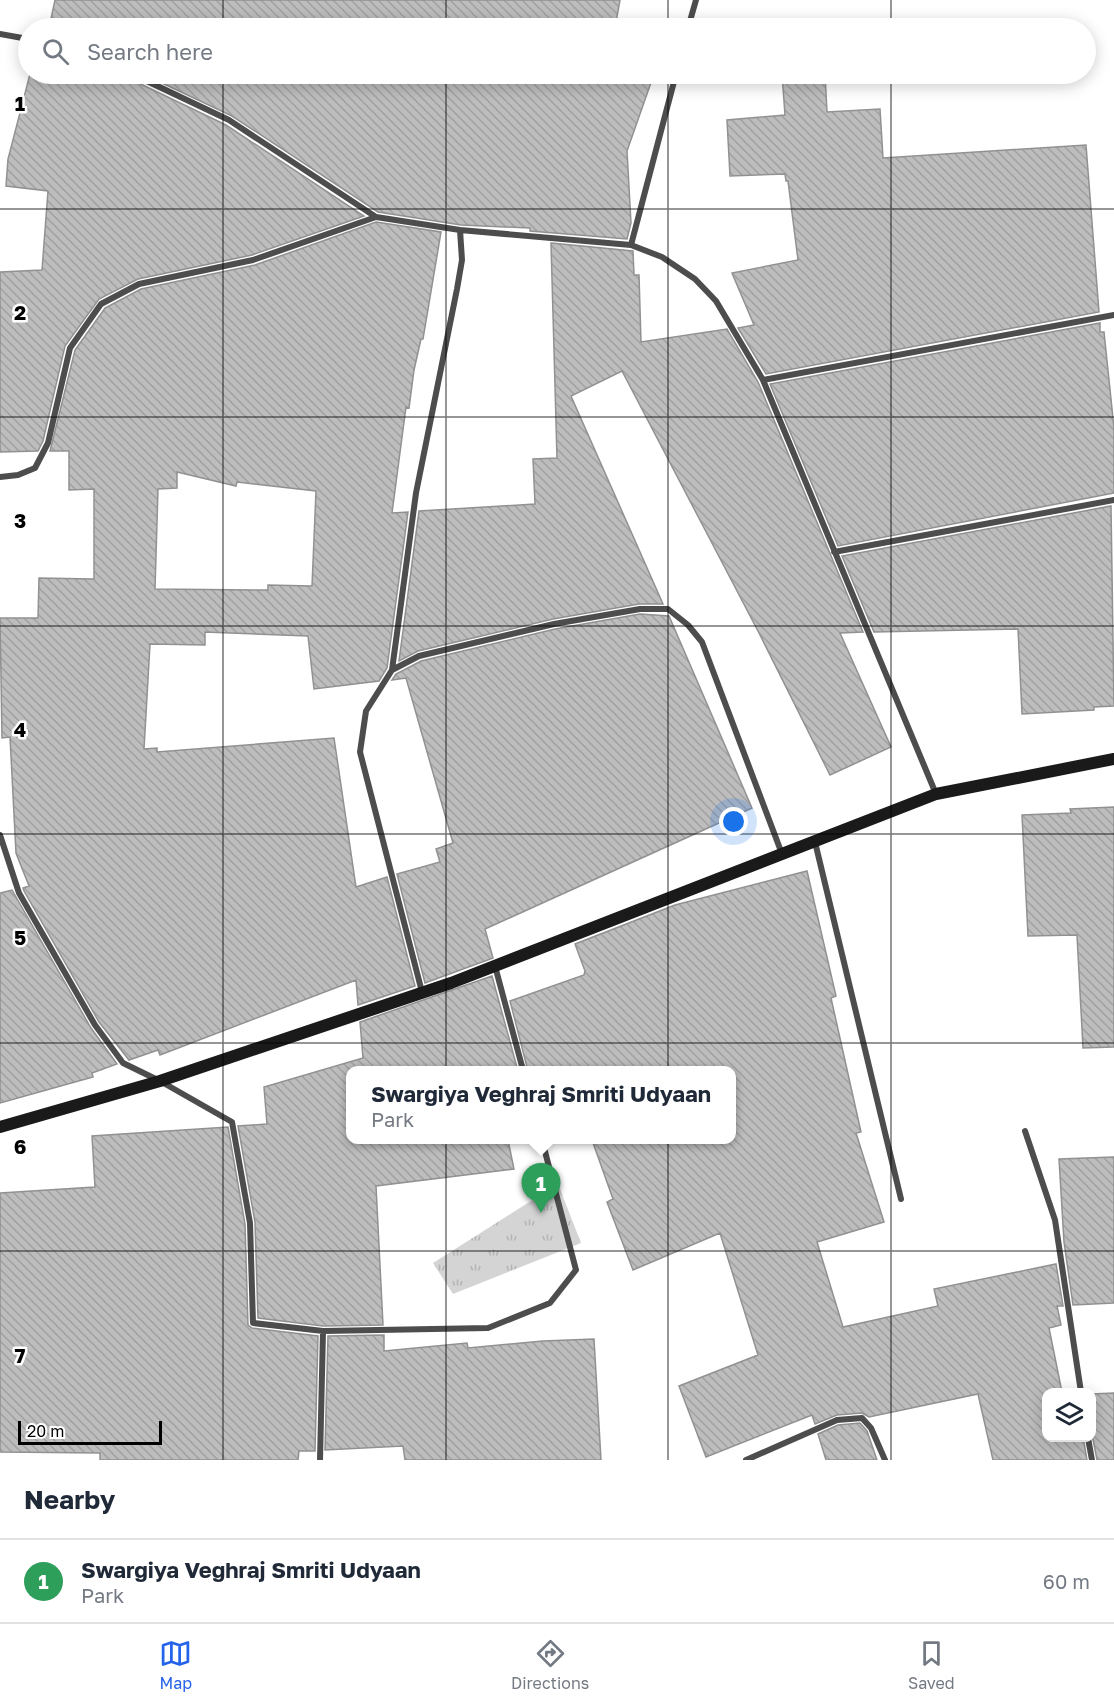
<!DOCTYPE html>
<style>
:root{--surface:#fff;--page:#f6f6f7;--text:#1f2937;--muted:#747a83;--line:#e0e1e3;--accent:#2563eb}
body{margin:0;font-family:"Golos Text",sans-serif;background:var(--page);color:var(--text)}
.controls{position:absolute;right:18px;bottom:18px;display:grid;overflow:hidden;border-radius:12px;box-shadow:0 3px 15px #0003}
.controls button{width:54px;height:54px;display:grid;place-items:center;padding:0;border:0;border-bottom:2px solid var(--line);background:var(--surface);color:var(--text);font:30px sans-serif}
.scale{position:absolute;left:18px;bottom:15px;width:144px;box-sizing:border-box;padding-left:6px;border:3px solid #000;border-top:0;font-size:16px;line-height:21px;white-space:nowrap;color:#000;-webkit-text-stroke:4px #fff;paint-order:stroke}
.you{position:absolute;left:734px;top:822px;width:21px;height:21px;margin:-15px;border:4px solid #fff;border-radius:50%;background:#1a73e8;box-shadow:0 0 0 9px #1a73e833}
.badge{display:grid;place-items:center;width:39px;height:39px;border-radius:50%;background:var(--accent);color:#fff;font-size:20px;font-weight:700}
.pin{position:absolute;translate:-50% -50px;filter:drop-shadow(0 2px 3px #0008)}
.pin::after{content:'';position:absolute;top:32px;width:21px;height:18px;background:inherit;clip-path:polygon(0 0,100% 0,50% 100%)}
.popup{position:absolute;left:346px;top:1066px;width:390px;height:78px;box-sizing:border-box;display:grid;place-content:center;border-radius:12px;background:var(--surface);filter:drop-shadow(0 2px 4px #0005);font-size:20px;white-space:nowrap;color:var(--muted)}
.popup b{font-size:22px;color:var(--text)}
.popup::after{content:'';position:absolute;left:50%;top:100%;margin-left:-12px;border:12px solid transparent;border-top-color:var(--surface)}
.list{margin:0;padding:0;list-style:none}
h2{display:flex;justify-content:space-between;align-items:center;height:78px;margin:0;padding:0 24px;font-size:26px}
h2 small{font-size:20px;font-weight:400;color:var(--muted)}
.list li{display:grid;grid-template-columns:39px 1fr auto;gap:18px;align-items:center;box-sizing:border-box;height:84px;padding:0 24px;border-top:2px solid var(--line)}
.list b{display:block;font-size:22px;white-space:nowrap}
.list p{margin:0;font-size:20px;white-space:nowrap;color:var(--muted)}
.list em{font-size:20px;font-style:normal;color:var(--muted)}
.icon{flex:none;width:33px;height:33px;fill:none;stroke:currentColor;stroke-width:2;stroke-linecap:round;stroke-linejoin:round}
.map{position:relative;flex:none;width:1114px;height:1460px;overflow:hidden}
.search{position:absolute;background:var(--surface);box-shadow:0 3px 15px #0003;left:18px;right:18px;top:18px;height:66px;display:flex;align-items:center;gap:15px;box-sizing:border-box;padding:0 21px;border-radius:33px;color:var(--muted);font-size:22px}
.sheet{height:162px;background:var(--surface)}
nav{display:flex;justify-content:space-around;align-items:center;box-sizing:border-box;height:84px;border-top:2px solid var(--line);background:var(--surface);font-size:16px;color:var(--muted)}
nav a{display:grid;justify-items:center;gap:3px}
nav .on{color:var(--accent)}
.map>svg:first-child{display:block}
.park{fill:url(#park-tufts)}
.building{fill:url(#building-back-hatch);stroke:#919191;stroke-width:1.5;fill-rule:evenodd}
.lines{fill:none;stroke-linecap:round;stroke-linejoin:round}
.street{stroke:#4d4d4d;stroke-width:6}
.secondary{stroke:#1a1a1a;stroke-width:12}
.grid{fill:none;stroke:#000;stroke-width:1.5;stroke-opacity:0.55}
.grid-label{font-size:20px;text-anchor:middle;font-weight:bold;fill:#000;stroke:#fff;stroke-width:5;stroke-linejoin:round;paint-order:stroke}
</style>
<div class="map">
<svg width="1114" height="1460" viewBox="0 0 1114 1460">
<defs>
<pattern id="park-tufts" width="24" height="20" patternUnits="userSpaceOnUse" patternTransform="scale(1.5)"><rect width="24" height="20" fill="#d4d4d4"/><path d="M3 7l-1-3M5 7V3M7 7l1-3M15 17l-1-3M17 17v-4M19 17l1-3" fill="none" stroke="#b4b4b4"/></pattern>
<pattern id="building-back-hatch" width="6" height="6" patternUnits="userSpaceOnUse" patternTransform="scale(1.5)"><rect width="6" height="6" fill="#bdbdbd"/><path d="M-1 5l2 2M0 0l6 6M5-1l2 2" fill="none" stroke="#a1a1a1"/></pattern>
</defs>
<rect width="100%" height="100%" fill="#fff"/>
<path class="park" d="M 558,1184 L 581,1243 L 453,1294 L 433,1263 Z"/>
<path class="building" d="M 55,0 L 620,0 L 615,28 L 49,28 Z
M 30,74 L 127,74 L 130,79 L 226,125 L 364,216 L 252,255 L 138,279 L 99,299 L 65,346 L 43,441 L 38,451 L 0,452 L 0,272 L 42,270 L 48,191 L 6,186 L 8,159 Z
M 143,74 L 654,74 L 627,151 L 631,223 L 627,239 L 530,231 L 530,228 L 461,225 L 378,212 L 232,116 Z
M 782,74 L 825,74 L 827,112 L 880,109 L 883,158 L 1086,145 L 1099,312 L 766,374 L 738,328 L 754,325 L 732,273 L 798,260 L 788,181 L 786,181 L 785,174 L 730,176 L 727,120 L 785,115 Z
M 376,222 L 441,232 L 423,339 L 421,339 L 414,370 L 409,408 L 406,407 L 392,513 L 408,512 L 387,668 L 379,681 L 314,689 L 308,636 L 205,632 L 205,645 L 150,644 L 144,749 L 157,748 L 157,752 L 334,738 L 356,887 L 387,877 L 415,986 L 358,1005 L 356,980 L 160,1055 L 158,1050 L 129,1060 L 99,1022 L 24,891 L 23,888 L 29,886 L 16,853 L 10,737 L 2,738 L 0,618 L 38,618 L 39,578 L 94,579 L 94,489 L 69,490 L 69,451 L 50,451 L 75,350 L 105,308 L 141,289 L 255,265 ZM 177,472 L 236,486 L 237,482 L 316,491 L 312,586 L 268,585 L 268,590 L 155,589 L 158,489 L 177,488 Z
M 551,243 L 633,251 L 634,275 L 639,275 L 641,342 L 727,329 L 758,382 L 863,632 L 840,633 L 891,747 L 830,775 L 759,633 L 622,371 L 571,396 L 663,604 L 639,604 L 553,619 L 418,651 L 399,661 L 419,511 L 535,504 L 533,459 L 557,458 Z
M 1100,323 L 1100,332 L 1104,332 L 1114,428 L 1114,493 L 838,546 L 770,384 Z
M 1111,506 L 1114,706 L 1094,707 L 1094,710 L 1022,714 L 1018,629 L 874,632 L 842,556 Z
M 640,614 L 669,616 L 752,808 L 485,929 L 493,958 L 425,983 L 397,874 L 440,862 L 436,849 L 453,843 L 406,678 L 392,680 L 396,674 L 421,661 L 555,629 Z
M 1114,807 L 1114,1047 L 1083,1048 L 1077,935 L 1028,936 L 1022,815 L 1071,813 L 1070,809 Z
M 807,871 L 836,996 L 831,998 L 861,1132 L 856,1133 L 884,1222 L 817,1242 L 843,1327 L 938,1306 L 934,1289 L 1056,1264 L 1063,1306 L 1057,1306 L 1061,1325 L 1049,1328 L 1062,1392 L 1047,1392 L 1047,1437 L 1083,1437 L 1087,1460 L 993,1460 L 978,1394 L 869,1417 L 862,1413 L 837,1415 L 815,1424 L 812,1415 L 706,1457 L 679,1386 L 758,1355 L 720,1233 L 633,1270 L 607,1202 L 613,1199 L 592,1140 L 732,1140 L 732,1071 L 528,1071 L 510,1001 L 584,975 L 585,971 L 575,944 L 675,905 Z
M 12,890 L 91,1028 L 117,1064 L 92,1073 L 93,1077 L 0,1103 L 0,893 Z
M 492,976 L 518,1071 L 351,1071 L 351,1140 L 508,1140 L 514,1169 L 376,1186 L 383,1325 L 323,1326 L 258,1318 L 255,1222 L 238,1126 L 267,1124 L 264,1087 L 363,1058 L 360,1022 Z
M 228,1127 L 245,1224 L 248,1325 L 252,1328 L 318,1336 L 315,1451 L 299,1451 L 298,1460 L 100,1460 L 100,1453 L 0,1452 L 0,1193 L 95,1187 L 92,1136 Z
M 1114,1157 L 1114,1303 L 1073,1305 L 1064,1242 L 1059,1159 Z
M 384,1335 L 384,1351 L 467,1343 L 468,1348 L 543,1341 L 594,1339 L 601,1460 L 405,1460 L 403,1446 L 325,1450 L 328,1336 Z
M 1114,1393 L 1114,1460 L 1097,1460 L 1092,1434 L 1092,1394 Z
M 860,1423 L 867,1431 L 877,1460 L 826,1460 L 818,1434 L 838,1425 Z"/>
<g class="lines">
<path class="street" d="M 688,28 L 696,0
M 0,34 L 28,39
M 132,74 L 229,120 L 376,217
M 631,245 L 676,74
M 763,380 L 1114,315
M 0,477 L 18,475 L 35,468 L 48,443 L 70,348 L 101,304 L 139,284 L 253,260 L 376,217 L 460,230 L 631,245 L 662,257 L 695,279 L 716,301 L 763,380 L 936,794
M 834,552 L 1114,500
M 392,670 L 416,493 L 457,289 L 462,260 L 460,230
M 0,835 L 19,893 L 95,1025 L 123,1063 L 160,1081 L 232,1122 L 250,1223 L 253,1323 L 323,1331 L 488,1328 L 550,1303 L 576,1270 L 542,1140
M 815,842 L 901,1199
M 495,966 L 523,1070
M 422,992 L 360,752 L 366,711 L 392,670 L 419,656 L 554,624 L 640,609 L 668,609 L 688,625 L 702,642 L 782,854
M 1025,1131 L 1055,1220 L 1081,1392
M 1088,1438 L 1092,1460
M 320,1460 L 323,1331
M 746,1460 L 837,1420 L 862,1418 L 871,1428 L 885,1460"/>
<path class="secondary" d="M 0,1127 L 160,1081 L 451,983 L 936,794 L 1114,759"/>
</g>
<path class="grid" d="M 223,0 L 223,28M 446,0 L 446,28M 668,0 L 668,28M 891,0 L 891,28M 223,74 L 223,1460M 446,74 L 446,1460M 668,74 L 668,1460M 891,74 L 891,1460M 0,209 L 1114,209M 0,417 L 1114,417M 0,626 L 1114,626M 0,834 L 1114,834M 0,1043 L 1114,1043M 0,1251 L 1114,1251"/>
<g class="grid-label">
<text x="20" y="111">1</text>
<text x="20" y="320">2</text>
<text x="20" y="528">3</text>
<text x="20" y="737">4</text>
<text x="20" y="945">5</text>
<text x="20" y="1154">6</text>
<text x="20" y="1363">7</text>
</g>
</svg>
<div class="controls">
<button><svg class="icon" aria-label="layers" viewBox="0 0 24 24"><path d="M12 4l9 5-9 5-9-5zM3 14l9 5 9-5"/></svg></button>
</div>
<div class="scale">20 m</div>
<div class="you"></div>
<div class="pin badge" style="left:541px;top:1213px;background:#2e9e5b">1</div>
<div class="popup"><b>Swargiya Veghraj Smriti Udyaan</b>Park</div>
<div class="search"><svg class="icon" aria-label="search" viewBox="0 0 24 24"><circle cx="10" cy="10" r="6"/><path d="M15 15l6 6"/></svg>Search here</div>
</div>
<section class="sheet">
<h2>Nearby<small></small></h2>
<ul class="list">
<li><span class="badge" style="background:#2e9e5b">1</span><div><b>Swargiya Veghraj Smriti Udyaan</b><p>Park</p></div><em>60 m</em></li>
</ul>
</section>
<nav>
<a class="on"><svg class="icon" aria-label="map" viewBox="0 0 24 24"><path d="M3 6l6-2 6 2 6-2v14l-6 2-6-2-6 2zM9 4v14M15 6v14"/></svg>Map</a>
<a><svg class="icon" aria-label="directions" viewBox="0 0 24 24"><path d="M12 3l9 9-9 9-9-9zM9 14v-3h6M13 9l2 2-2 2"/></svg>Directions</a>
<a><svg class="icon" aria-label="saved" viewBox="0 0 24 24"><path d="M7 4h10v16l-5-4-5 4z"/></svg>Saved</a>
</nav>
